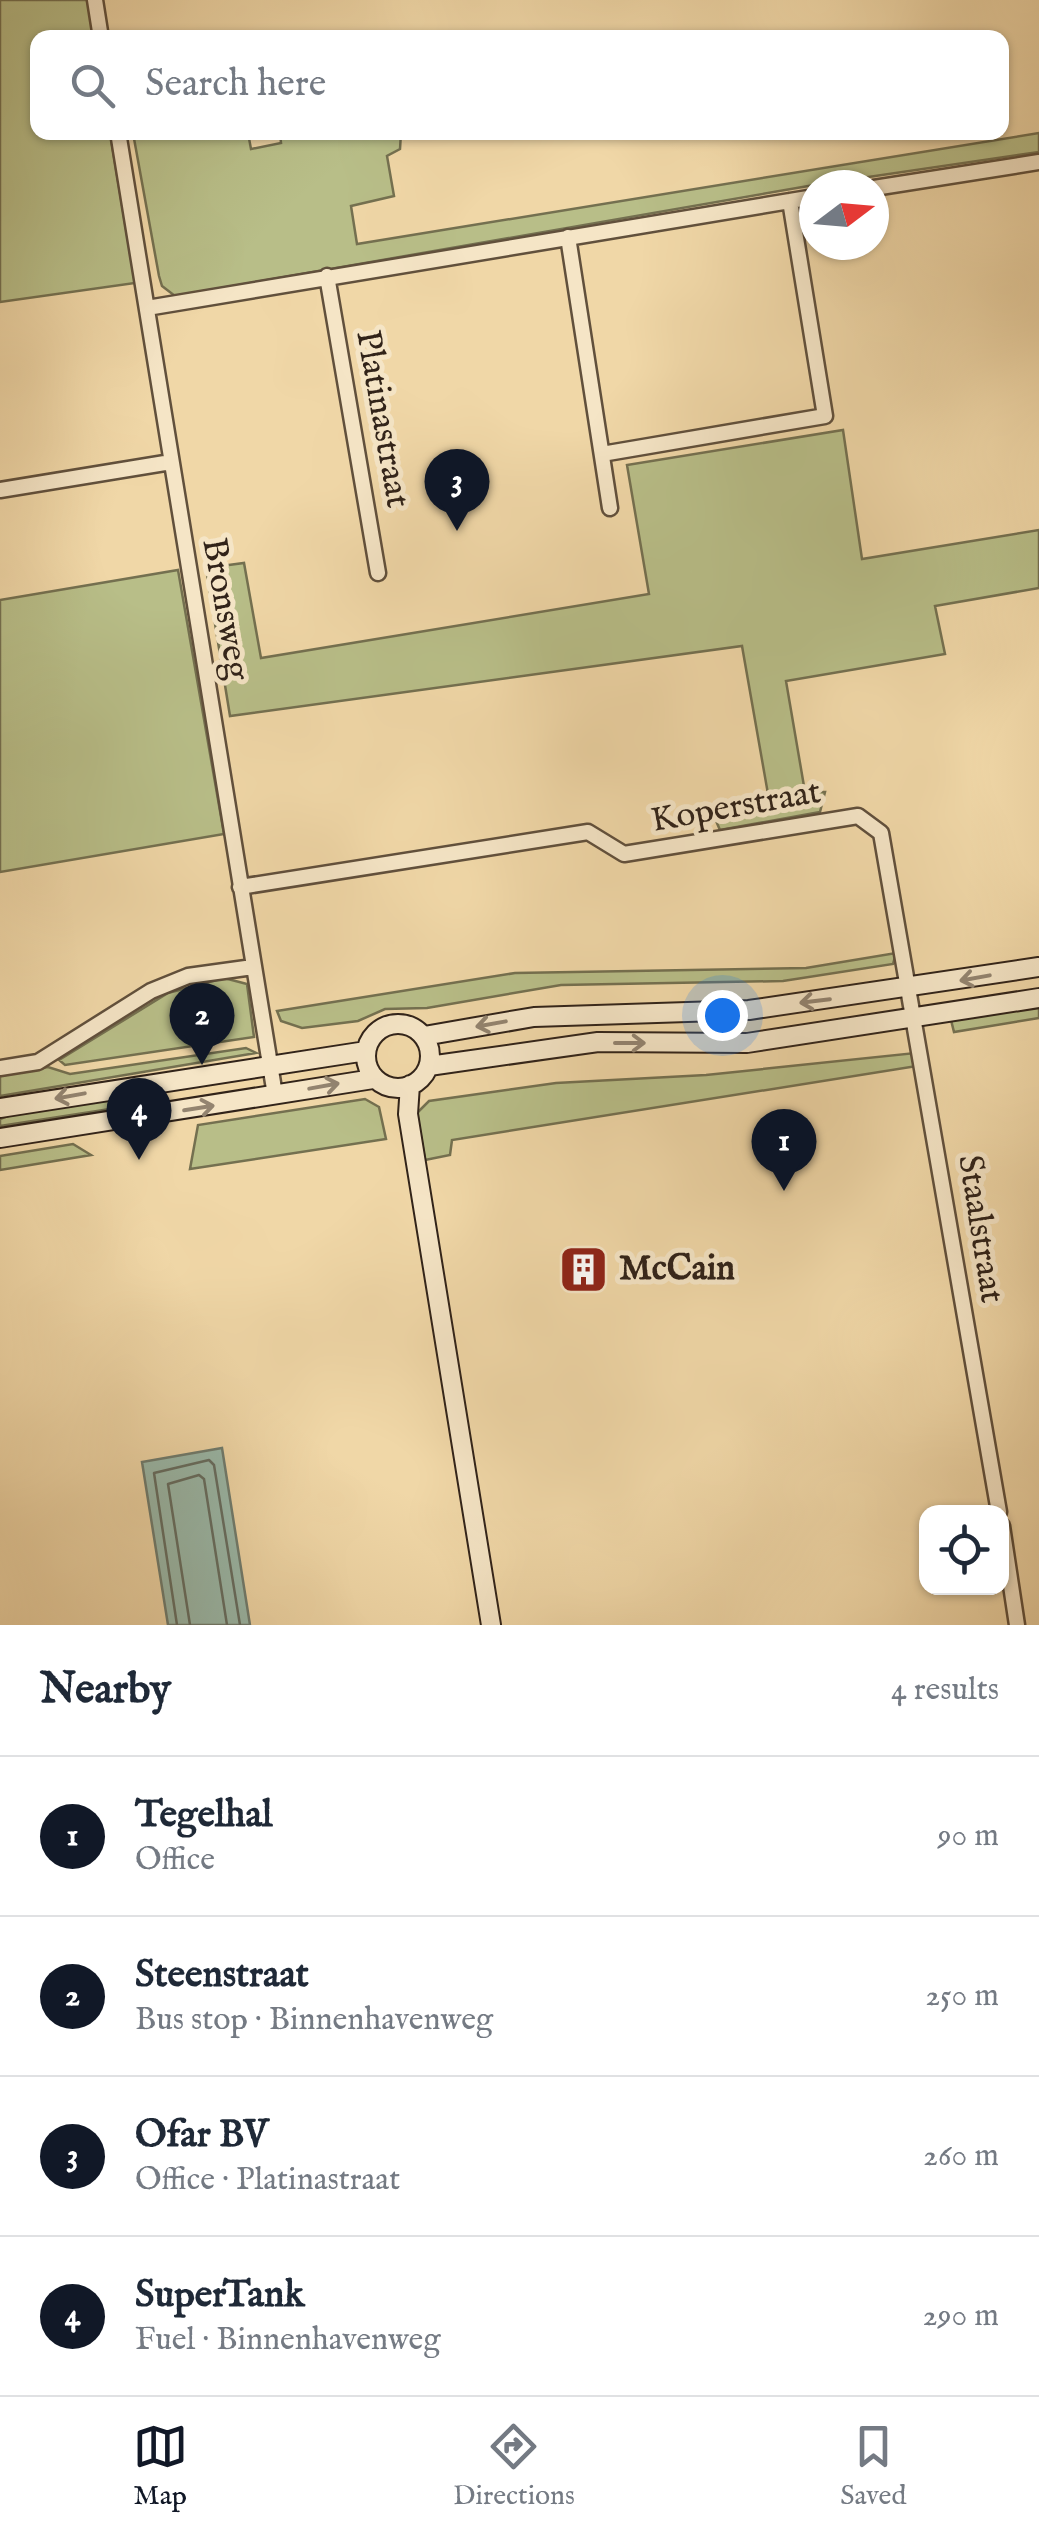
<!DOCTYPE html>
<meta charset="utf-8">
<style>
:root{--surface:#fff;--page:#f6f6f7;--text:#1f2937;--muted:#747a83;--line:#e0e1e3;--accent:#111827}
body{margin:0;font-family:"IM FELL English",serif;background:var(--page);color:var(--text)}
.controls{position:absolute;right:30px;bottom:30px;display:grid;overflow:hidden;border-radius:20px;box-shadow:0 2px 8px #0004}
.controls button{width:90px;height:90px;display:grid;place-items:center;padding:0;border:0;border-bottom:2px solid var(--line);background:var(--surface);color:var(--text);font:50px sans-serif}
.compass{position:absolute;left:799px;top:170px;width:90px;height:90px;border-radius:50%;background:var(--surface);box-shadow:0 2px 8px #0004;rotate:74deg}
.you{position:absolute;left:722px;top:1015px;width:35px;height:35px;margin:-25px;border:8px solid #fff;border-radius:50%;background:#1a73e8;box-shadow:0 0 0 15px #1a73e833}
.badge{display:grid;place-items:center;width:65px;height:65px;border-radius:50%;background:var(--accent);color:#fff;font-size:32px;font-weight:700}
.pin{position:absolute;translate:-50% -82px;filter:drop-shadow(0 2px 5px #0008)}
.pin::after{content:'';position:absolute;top:52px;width:35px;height:30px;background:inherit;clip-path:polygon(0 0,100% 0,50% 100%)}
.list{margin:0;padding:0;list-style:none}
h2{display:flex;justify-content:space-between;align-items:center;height:130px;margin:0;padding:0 40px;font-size:42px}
h2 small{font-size:32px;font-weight:400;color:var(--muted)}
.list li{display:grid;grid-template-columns:65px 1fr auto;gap:30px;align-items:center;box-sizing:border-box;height:160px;padding:0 40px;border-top:2px solid var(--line)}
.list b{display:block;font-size:38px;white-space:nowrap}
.list p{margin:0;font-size:32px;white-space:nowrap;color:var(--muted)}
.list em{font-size:32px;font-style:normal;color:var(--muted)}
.icon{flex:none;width:55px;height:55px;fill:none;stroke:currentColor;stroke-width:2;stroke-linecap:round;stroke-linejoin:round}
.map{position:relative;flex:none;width:1039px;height:1625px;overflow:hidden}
.search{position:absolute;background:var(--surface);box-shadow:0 2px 8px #0004;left:30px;right:30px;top:30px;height:110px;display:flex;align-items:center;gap:25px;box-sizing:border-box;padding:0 35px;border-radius:20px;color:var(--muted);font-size:38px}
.sheet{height:770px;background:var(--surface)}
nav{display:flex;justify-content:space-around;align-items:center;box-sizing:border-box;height:140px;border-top:2px solid var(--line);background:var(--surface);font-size:28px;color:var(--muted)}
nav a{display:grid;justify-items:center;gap:5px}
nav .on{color:var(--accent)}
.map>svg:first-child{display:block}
.green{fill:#b8be88;stroke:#747050;stroke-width:2.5}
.water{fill:#9ab9aa;stroke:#707d70;stroke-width:2.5}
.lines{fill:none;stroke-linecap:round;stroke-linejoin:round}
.shore{stroke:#666e62;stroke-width:2.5}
.street-casing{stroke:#61503c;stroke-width:19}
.secondary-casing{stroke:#312319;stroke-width:22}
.street{stroke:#f5e5c6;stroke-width:14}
.secondary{stroke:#f5e5c6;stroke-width:18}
.oneway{stroke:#938470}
.labels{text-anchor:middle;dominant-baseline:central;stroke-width:10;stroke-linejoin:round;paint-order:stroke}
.street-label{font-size:35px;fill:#312319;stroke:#f5e5c6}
.poi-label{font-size:35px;font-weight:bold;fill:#312319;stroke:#f5e5c6;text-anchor:start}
</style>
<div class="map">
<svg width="1039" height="1625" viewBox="0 0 1039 1625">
<rect width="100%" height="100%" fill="#f0d7a7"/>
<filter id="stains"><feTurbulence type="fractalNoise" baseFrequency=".002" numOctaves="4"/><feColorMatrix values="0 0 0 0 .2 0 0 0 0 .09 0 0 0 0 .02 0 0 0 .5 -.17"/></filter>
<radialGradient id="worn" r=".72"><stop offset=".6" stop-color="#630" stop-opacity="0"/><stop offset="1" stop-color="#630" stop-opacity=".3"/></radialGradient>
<path class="green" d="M 0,0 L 88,0 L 94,37 L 38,38 L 38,132 L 110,133 L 135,283 L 0,302 Z
M 133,133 L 248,133 L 251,149 L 281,143 L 280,133 L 401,133 L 400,149 L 387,156 L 394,196 L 351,206 L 357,244 L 1039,133 L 1039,152 L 814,185 L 175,296 L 162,286 L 159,276 Z
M 843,430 L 862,559 L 1039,530 L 1039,588 L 935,606 L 945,654 L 786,681 L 805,792 L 825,792 L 820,812 L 720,830 L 710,807 L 768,794 L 742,646 L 230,716 L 206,568 L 244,563 L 261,658 L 649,594 L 627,465 Z
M 178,570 L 224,834 L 0,872 L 0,600 Z
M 896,953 L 893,964 L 783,981 L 561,985 L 427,1008 L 385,1009 L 358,1021 L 302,1028 L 281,1021 L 277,1011 L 515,973 L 806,968 Z
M 224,978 L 247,984 L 254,1037 L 65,1065 L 59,1060 L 168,993 Z
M 1039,1002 L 1039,1018 L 954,1032 L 951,1020 Z
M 246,1048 L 256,1053 L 0,1096 L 0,1076 L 48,1067 L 70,1074 Z
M 915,1053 L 917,1066 L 452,1140 L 450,1155 L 425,1160 L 417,1113 L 429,1101 L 556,1083 L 706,1075 Z
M 140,1094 L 110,1109 L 0,1126 L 0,1119 L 21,1111 Z
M 365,1099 L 379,1107 L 386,1139 L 190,1169 L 198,1125 Z
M 73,1144 L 91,1155 L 0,1170 L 0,1156 Z"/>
<path class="water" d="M 222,1448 L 250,1625 L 168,1625 L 142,1462 Z"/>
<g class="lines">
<path class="shore" d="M 177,1625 L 154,1473 L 209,1460 L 214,1465 L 240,1625
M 190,1625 L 168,1484 L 199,1475 L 204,1479 L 227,1625"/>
<defs>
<path id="street" d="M 95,0 L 101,38
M 118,132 L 275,1095
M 874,188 L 1039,162
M 568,237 L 610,508
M 327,276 L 378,573
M 147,308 L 814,197
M 602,454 L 825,416 L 790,201
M 0,490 L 171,462
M 240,887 L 588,832 L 624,854 L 858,816 L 881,833 L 999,1512
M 0,1068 L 38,1062 L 151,991 L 188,976 L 253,967
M 1002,1526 L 1017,1625"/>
<path id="secondary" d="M366 1056a32 32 0 1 1 64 0a32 32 0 1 1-64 0Z
M 424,1036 L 534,1017 L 749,1010 L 1039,967
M 429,1066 L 598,1042 L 747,1043 L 1039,998
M 410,1085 L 408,1114 L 491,1625
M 0,1108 L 366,1051
M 0,1138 L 373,1079"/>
</defs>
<use href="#street" class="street-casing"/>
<use href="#secondary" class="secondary-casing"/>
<use href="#street" class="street"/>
<use href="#secondary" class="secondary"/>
</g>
<defs><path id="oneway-shaft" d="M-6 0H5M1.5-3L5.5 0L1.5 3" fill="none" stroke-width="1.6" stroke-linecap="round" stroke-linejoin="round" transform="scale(2.5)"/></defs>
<g class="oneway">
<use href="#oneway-shaft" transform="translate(975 978) rotate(170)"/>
<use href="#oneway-shaft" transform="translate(815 1001) rotate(173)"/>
<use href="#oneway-shaft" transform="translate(491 1024) rotate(170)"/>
<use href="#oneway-shaft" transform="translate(630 1043)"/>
<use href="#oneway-shaft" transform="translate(324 1086) rotate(-10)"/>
<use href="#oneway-shaft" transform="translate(70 1096) rotate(170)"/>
<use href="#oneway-shaft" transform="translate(199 1108) rotate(-9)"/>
</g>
<defs>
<symbol id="building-square" viewBox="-11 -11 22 22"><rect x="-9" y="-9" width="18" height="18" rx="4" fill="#8f2418" stroke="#f5e5c6"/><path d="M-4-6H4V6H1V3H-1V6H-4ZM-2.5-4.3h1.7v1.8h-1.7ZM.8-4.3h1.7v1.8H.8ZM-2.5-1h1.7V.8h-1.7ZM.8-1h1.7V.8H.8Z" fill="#fff"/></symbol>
</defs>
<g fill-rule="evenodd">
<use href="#building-square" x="556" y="1242" width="55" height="55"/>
</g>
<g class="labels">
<g class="street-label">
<text transform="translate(382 419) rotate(80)">Platinastraat</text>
<text transform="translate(225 609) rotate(80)">Bronsweg</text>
<text transform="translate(736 807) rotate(-10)">Koperstraat</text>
<text transform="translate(980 1229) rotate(81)">Staalstraat</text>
</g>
<g class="poi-label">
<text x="619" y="1269">McCain</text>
</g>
</g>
<rect width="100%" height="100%" filter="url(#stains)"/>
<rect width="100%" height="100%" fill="url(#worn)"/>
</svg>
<div class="controls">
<button><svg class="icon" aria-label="locate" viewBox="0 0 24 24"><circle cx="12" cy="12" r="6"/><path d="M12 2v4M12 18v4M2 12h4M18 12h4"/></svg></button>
</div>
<svg class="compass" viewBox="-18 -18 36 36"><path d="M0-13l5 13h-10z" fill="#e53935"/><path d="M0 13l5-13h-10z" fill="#747a83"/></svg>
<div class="you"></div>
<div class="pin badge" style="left:784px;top:1191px">1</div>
<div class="pin badge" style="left:202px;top:1065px">2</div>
<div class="pin badge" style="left:457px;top:531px">3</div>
<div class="pin badge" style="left:139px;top:1160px">4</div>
<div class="search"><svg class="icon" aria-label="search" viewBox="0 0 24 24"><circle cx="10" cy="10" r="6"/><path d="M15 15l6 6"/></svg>Search here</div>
</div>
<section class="sheet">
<h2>Nearby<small>4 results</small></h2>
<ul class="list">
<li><span class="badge">1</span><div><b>Tegelhal</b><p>Office</p></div><em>90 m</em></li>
<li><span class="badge">2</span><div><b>Steenstraat</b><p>Bus stop · Binnenhavenweg</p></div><em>250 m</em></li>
<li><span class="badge">3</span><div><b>Ofar BV</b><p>Office · Platinastraat</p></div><em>260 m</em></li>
<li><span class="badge">4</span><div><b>SuperTank</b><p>Fuel · Binnenhavenweg</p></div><em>290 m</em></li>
</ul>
</section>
<nav>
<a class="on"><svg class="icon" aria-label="map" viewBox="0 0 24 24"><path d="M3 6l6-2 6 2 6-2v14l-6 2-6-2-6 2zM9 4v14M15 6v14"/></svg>Map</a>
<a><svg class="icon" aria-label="directions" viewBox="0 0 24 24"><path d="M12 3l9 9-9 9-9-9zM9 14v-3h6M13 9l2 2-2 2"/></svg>Directions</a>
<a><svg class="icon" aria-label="saved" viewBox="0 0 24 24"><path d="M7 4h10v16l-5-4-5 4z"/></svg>Saved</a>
</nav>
